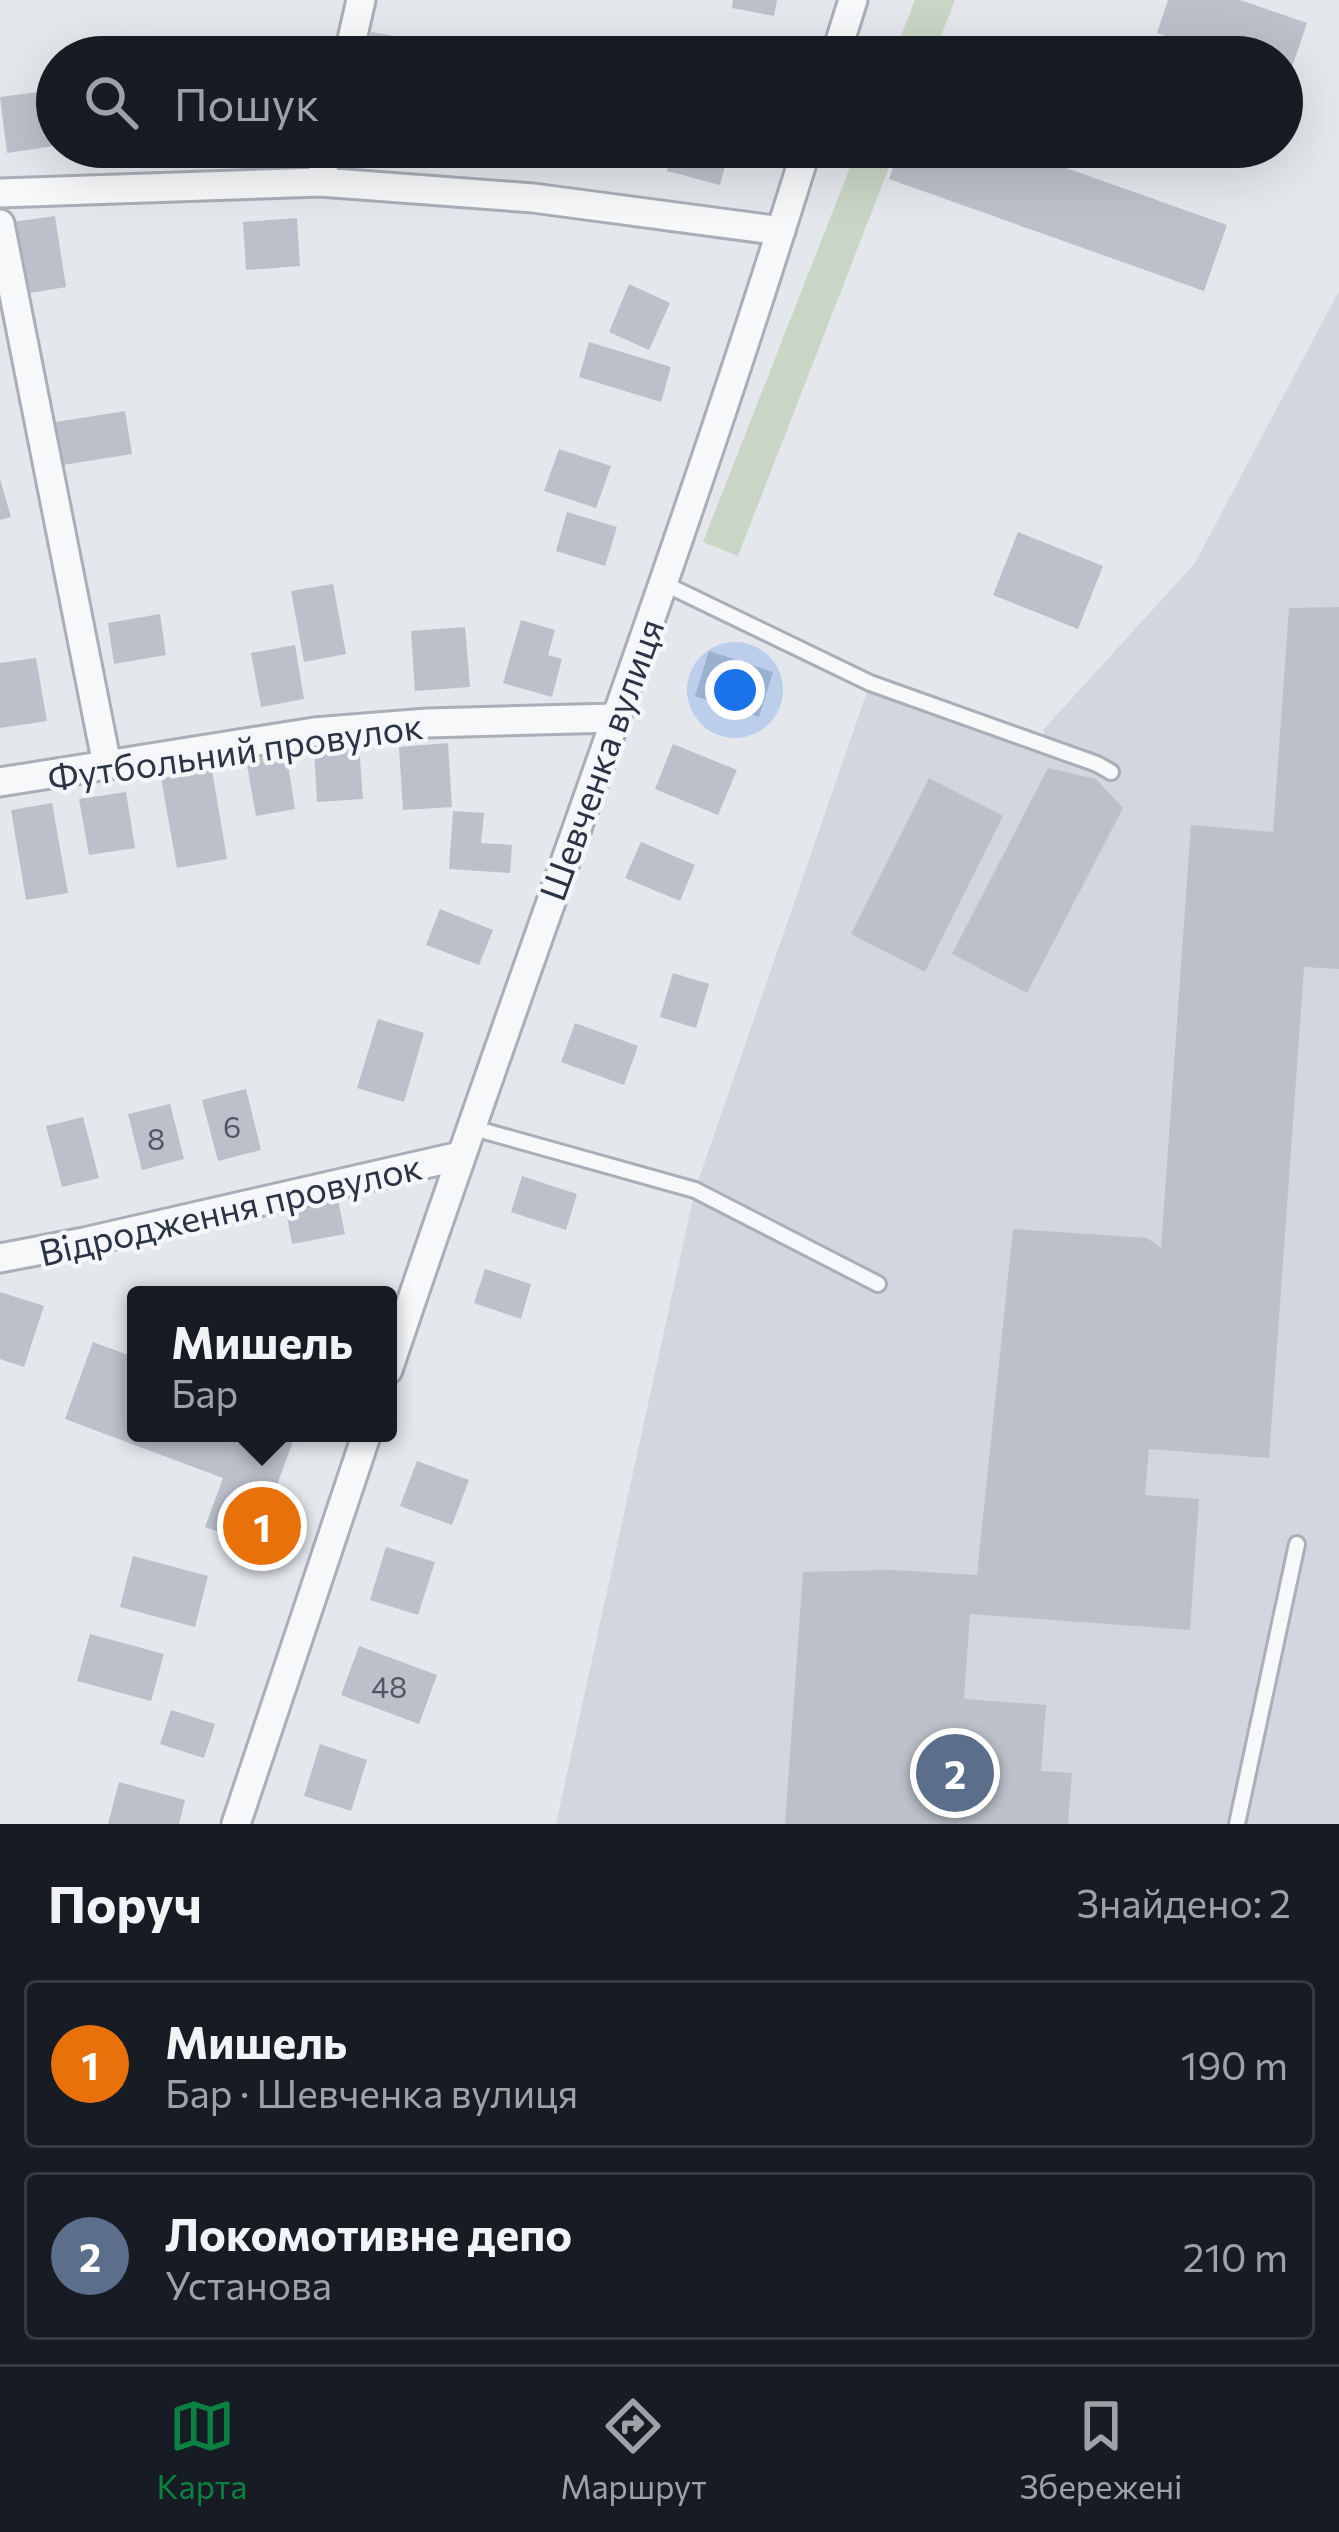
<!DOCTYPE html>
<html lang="uk">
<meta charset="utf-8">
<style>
:root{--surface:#171b24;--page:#242831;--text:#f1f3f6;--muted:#9ea1a6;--line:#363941;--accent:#0b8043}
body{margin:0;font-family:Commissioner,sans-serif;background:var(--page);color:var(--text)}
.you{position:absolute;left:735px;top:690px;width:42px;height:42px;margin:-30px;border:9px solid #fff;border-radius:50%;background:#1a73e8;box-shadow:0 0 0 18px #1a73e833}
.badge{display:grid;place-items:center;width:78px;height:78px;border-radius:50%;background:var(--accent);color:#fff;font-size:39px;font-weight:700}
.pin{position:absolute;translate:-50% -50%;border:6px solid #fff;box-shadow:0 3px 12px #0006}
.popup{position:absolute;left:127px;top:1286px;width:270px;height:156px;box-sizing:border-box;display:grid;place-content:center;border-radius:12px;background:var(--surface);filter:drop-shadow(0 3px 9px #0005);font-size:39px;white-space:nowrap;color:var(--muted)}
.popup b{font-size:45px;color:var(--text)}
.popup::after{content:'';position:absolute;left:50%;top:100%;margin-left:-24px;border:24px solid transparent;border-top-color:var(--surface)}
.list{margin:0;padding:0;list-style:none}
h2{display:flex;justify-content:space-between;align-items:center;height:156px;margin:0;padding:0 48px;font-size:51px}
h2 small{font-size:39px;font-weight:400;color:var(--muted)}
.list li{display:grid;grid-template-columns:78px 1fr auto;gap:36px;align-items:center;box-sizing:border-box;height:168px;margin:0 24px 24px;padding:0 24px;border:3px solid var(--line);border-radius:12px}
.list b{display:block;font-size:45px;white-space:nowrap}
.list p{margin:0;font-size:39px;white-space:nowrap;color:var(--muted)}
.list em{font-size:39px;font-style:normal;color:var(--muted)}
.icon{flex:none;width:66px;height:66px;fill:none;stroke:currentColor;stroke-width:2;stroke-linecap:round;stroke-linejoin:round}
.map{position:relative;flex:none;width:1339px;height:1824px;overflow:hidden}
.search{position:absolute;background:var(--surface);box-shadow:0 12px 48px #0002;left:36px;right:36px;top:36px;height:132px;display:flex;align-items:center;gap:30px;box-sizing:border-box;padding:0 42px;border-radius:66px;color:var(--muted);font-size:45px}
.sheet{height:540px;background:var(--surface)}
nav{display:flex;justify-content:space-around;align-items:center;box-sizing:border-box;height:168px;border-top:3px solid var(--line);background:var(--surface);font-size:33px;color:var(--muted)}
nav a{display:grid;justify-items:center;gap:6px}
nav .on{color:var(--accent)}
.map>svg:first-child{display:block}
.built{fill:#d2d6de}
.green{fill:#c9d6c5}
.building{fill:#bbc0ca}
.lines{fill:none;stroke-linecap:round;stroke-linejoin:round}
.lane-casing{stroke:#a9aeb7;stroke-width:20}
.street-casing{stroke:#a9aeb7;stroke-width:33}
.lane{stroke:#f7f8fa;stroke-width:14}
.street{stroke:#f7f8fa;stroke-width:27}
.labels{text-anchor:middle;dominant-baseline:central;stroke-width:9;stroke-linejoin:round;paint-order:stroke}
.number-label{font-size:30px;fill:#4f5766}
.street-label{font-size:36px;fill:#2b3445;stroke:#f4f6f9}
</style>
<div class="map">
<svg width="1339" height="1824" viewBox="0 0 1339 1824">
<rect width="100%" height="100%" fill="#e4e7ec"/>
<path class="built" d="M 1339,291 L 1339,1824 L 556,1824 L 695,1190 L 870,683 L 1044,745 L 1044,729 L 1195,563 Z"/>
<path class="green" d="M 915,0 L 955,0 L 933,57 L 893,57 Z
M 858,147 L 897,147 L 738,556 L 703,542 Z"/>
<path class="building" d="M 733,0 L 777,0 L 774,16 L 732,8 Z
M 1168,0 L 1240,0 L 1307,23 L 1288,79 L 1282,76 L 1282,57 L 1225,57 L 1157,33 Z
M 371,32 L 412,39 L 409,57 L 367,57 Z
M 46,91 L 54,146 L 7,153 L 0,97 Z
M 349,147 L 399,147 L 397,157 L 349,150 Z
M 673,147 L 730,147 L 720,185 L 667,171 Z
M 900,147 L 1007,147 L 1227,225 L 1204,291 L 889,179 Z
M 55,216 L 66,287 L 24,294 L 12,222 Z
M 297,218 L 300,266 L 246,270 L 243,222 Z
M 629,284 L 670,303 L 649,350 L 609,332 Z
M 589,342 L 671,367 L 661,402 L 579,377 Z
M 125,411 L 132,454 L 63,465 L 56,422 Z
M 559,449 L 611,466 L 596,508 L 544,491 Z
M 0,479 L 11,517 L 0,520 Z
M 567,512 L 617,527 L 605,566 L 556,551 Z
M 1018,532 L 1103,566 L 1078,629 L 993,595 Z
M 333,584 L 346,654 L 304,662 L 291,591 Z
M 1339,607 L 1339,969 L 1304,967 L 1269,1458 L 1149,1449 L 1145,1495 L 1199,1499 L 1190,1630 L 970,1614 L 964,1699 L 1046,1705 L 1041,1771 L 1072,1773 L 1068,1824 L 785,1824 L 803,1572 L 892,1570 L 977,1575 L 1013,1229 L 1147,1238 L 1161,1248 L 1191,825 L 1273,832 L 1289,608 Z
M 160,614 L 166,655 L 114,664 L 108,623 Z
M 521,620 L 555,630 L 548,655 L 562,659 L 552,697 L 503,683 Z
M 465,627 L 470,687 L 415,691 L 411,631 Z
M 295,645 L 304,699 L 261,707 L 251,653 Z
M 709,651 L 773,672 L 759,717 L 695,696 Z
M 36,658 L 47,721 L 0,728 L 0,663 Z
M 448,743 L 452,807 L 403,810 L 399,747 Z
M 673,744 L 737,770 L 718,815 L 655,789 Z
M 359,746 L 363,799 L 317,802 L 314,749 Z
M 286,752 L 295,809 L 256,816 L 246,759 Z
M 1048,768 L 1096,779 L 1123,808 L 1027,993 L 952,954 Z
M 212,770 L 227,859 L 177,868 L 161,778 Z
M 929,778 L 1003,816 L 925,972 L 851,934 Z
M 126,792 L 135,848 L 89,855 L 79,799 Z
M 52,803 L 68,893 L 26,900 L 11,810 Z
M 453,811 L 484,813 L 481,843 L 512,845 L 510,873 L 449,869 Z
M 641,842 L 695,865 L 680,901 L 625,878 Z
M 440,909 L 493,930 L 479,965 L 426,945 Z
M 673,973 L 709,984 L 696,1028 L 660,1017 Z
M 378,1019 L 424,1033 L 404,1102 L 357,1088 Z
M 575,1023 L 638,1046 L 624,1085 L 561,1062 Z
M 246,1089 L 261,1150 L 218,1161 L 202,1100 Z
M 170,1104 L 184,1159 L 142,1170 L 128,1114 Z
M 83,1117 L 99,1178 L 62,1187 L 46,1126 Z
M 522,1176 L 577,1194 L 566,1230 L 511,1212 Z
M 336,1190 L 345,1234 L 292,1244 L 284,1200 Z
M 485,1269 L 531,1284 L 521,1319 L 474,1303 Z
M 0,1292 L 44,1306 L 24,1367 L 0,1359 Z
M 93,1342 L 136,1358 L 136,1433 L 296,1433 L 255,1545 L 205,1527 L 223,1478 L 65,1419 Z
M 417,1461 L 469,1480 L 452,1525 L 400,1506 Z
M 386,1547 L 435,1562 L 418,1615 L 370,1600 Z
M 133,1556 L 208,1576 L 195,1627 L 120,1607 Z
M 90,1634 L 164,1654 L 151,1701 L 77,1681 Z
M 359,1646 L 437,1675 L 419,1724 L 341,1695 Z
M 171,1710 L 215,1724 L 204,1758 L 160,1744 Z
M 320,1744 L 367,1760 L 351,1811 L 304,1796 Z
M 119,1782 L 185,1800 L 179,1824 L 108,1824 Z"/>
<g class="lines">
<defs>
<path id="lane" d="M 663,583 L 870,683 L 1097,764 L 1111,772
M 470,1127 L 695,1190 L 878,1284
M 1237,1824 L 1297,1544"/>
<path id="street" d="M 348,57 L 361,0
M 835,57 L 853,0
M 320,182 L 533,198 L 781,231
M 0,193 L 320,182 L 328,147
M 0,224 L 107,765
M 0,782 L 314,732 L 427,723 L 615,718
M 0,1258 L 84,1242 L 460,1156
M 388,1370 C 525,962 680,559 807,147
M 236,1824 L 367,1433"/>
</defs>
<use href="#lane" class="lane-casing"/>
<use href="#street" class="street-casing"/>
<use href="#lane" class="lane"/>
<use href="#street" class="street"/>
</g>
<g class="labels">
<g class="number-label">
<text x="232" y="1125">6</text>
<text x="156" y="1137">8</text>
<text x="389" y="1685">48</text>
</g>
<g class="street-label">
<text transform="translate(235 750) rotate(-8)">Футбольний провулок</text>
<text transform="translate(600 759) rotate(-70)">Шевченка вулиця</text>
<text transform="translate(230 1208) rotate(-13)">Відродження провулок</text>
</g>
</g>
</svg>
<div class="you"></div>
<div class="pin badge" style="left:262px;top:1526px;background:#e8710a">1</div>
<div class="popup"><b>Мишель</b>Бар</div>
<div class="pin badge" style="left:955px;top:1773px;background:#5c6f8a">2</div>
<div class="search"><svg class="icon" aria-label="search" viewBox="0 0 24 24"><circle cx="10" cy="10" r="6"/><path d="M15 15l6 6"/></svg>Пошук</div>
</div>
<section class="sheet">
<h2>Поруч<small>Знайдено: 2</small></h2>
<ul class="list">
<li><span class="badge" style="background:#e8710a">1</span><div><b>Мишель</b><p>Бар · Шевченка вулиця</p></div><em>190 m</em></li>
<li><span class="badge" style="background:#5c6f8a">2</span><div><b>Локомотивне депо</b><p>Установа</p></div><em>210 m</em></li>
</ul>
</section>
<nav>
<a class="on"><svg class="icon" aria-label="map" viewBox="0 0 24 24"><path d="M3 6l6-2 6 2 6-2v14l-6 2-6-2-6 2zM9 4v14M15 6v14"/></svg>Карта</a>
<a><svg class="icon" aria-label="directions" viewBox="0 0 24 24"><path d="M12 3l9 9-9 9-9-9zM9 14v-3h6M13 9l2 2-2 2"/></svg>Маршрут</a>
<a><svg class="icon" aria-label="saved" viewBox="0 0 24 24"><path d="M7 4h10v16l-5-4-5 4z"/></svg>Збережені</a>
</nav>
